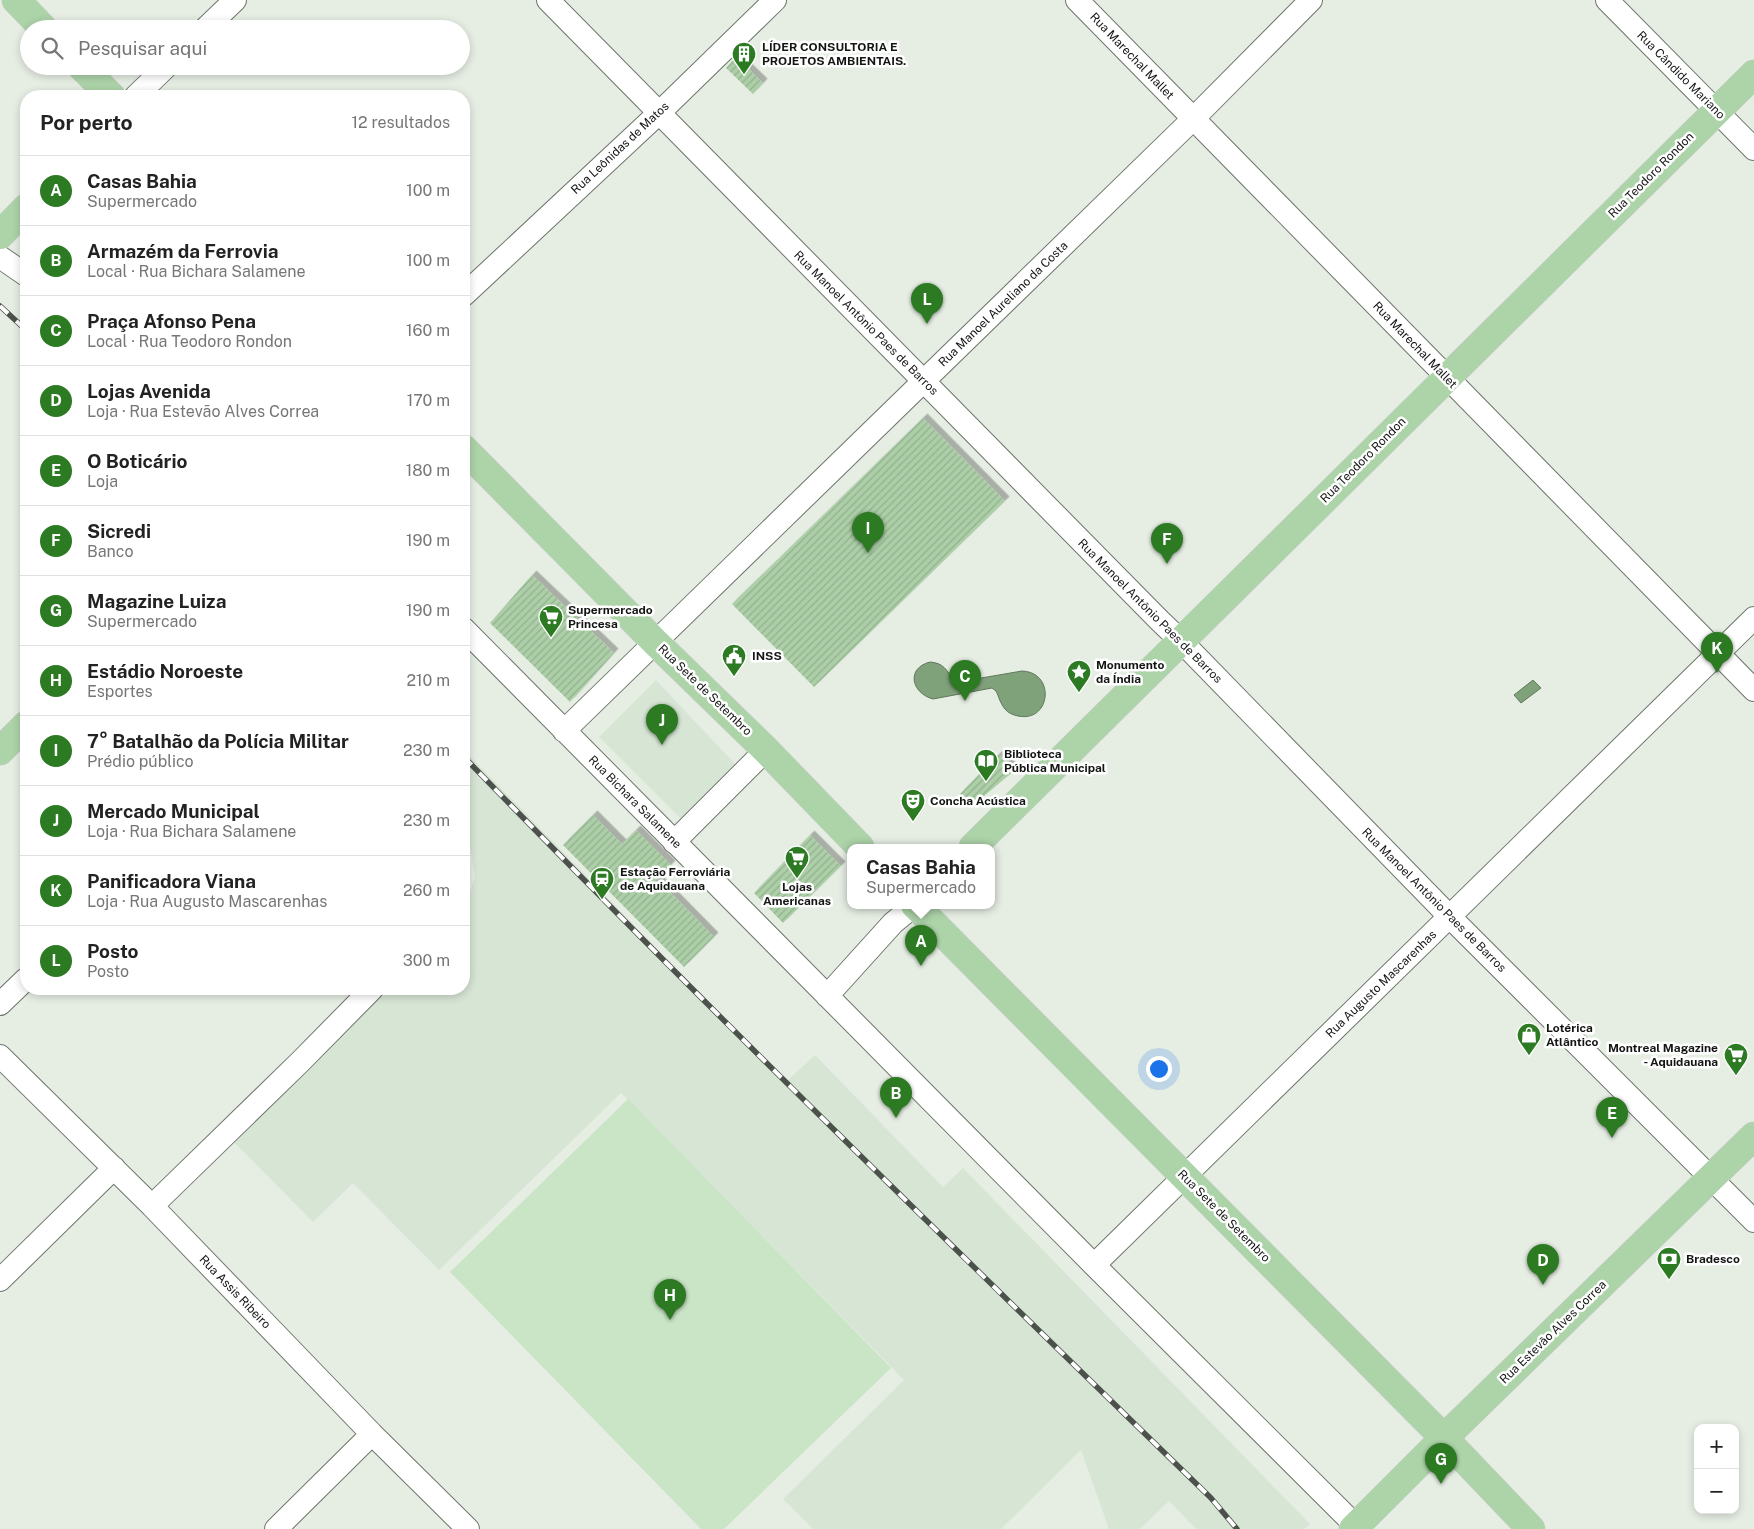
<!DOCTYPE html>
<html lang="pt">
<meta charset="utf-8">
<style>
:root{--surface:#fff;--page:#f6f6f6;--text:#222;--muted:#767676;--line:#e0e0e0;--accent:#2c7a22}
body{margin:0;font-family:"Public Sans",sans-serif;background:var(--page);color:var(--text)}
.controls{position:absolute;right:15px;bottom:15px;display:grid;overflow:hidden;border-radius:10px;box-shadow:0 2px 8px #0003}
.controls button{width:45px;height:45px;display:grid;place-items:center;padding:0;border:0;border-bottom:1px solid var(--line);background:var(--surface);color:var(--text);font:25px sans-serif}
.you{position:absolute;left:1158px;top:1068px;width:18px;height:18px;margin:-12px;border:4px solid #fff;border-radius:50%;background:#1a73e8;box-shadow:0 0 0 8px #1a73e833}
.badge{display:grid;place-items:center;width:32px;height:32px;border-radius:50%;background:var(--accent);color:#fff;font-size:16px;font-weight:700}
.pin{position:absolute;translate:-50% -41px;filter:drop-shadow(0 1px 2px #0008)}
.pin::after{content:'';position:absolute;top:26px;width:18px;height:15px;background:inherit;clip-path:polygon(0 0,100% 0,50% 100%)}
.popup{position:absolute;left:847px;top:844px;width:148px;height:65px;box-sizing:border-box;display:grid;place-content:center;border-radius:10px;background:var(--surface);filter:drop-shadow(0 1px 4px #0005);font-size:16px;white-space:nowrap;color:var(--muted)}
.popup b{font-size:19px;color:var(--text)}
.popup::after{content:'';position:absolute;left:50%;top:100%;margin-left:-10px;border:10px solid transparent;border-top-color:var(--surface)}
.list{margin:0;padding:0;list-style:none}
h2{display:flex;justify-content:space-between;align-items:center;height:65px;margin:0;padding:0 20px;font-size:21px}
h2 small{font-size:16px;font-weight:400;color:var(--muted)}
.list li{display:grid;grid-template-columns:32px 1fr auto;gap:15px;align-items:center;box-sizing:border-box;height:70px;padding:0 20px;border-top:1px solid var(--line)}
.list b{display:block;font-size:19px;white-space:nowrap}
.list p{margin:0;font-size:16px;white-space:nowrap;color:var(--muted)}
.list em{font-size:16px;font-style:normal;color:var(--muted)}
.icon{flex:none;width:28px;height:28px;fill:none;stroke:currentColor;stroke-width:2;stroke-linecap:round;stroke-linejoin:round}
.map{position:relative;flex:none;width:1754px;height:1529px;overflow:hidden}
.search{position:absolute;background:var(--surface);box-shadow:0 2px 8px #0003;left:20px;top:20px;width:450px;height:55px;display:flex;align-items:center;gap:12px;box-sizing:border-box;padding:0 18px;border-radius:28px;color:var(--muted);font-size:19px}
.panel{position:absolute;background:var(--surface);box-shadow:0 2px 8px #0003;left:20px;top:90px;width:450px;height:905px;border-radius:20px}
.map>svg:first-child{display:block}
.built{fill:#d7e5d5}
.grass{fill:#cae4c6}
.water{fill:#80a27b;stroke:#5f785c}
.building{fill:url(#building-hatch);filter:url(#shadow)}
.lines{fill:none;stroke-linecap:round;stroke-linejoin:round}
.minor-casing{stroke:#6e756c;stroke-width:24}
.major-casing{stroke:#cbcccb;stroke-width:29}
.minor{stroke:#fff;stroke-width:22}
.major{stroke:#add3a9;stroke-width:28}
.rail-casing{stroke:#4c514c;stroke-width:5.5}
.rail{stroke:#fff;stroke-width:4;stroke-dasharray:11;stroke-linecap:butt}
.labels{text-anchor:middle;dominant-baseline:central;stroke-width:5;stroke-linejoin:round;paint-order:stroke}
.poi-label{font-size:12px;font-weight:bold;fill:#131613;stroke:#fff;text-anchor:start}
.street-label{font-size:12px;fill:#131613;stroke:#fff}
</style>
<div class="map">
<svg width="1754" height="1529" viewBox="0 0 1754 1529">
<defs>
<pattern id="building-hatch" width="6" height="6" patternUnits="userSpaceOnUse" patternTransform="scale(1.25)"><rect width="6" height="6" fill="#accfa7"/><path d="M-1 1l2-2M0 6l6-6M5 7l2-2" fill="none" stroke="#93b18f"/></pattern>
<filter id="shadow"><feDropShadow dx="4.5" dy="-4.5" stdDeviation="0" flood-color="#0004"/></filter>
</defs>
<rect width="100%" height="100%" fill="#e6eee4"/>
<path class="built" d="M 656,680 L 736,765 L 681,819 L 599,737 Z
M 464,750 L 786,1082 L 815,1055 L 943,1187 L 963,1168 L 1310,1524 L 1304,1529 L 1196,1529 L 1169,1501 L 1140,1529 L 1109,1529 L 1081,1450 L 1001,1529 L 813,1529 L 783,1499 L 904,1380 L 621,1093 L 439,1270 L 353,1183 L 313,1222 L 233,1141 L 389,989 L 464,989 L 464,910 L 475,877 L 469,842 L 464,836 Z"/>
<path class="grass" d="M 628,1099 L 891,1368 L 724,1529 L 701,1529 L 450,1272 Z"/>
<path class="water" d="M 930,662 C 944,663 946,670 954,680 L 958,682 L 1022,671 C 1056,672 1051,723 1018,716 C 1013,715 1008,713 1005,709 C 1000,703 999,697 996,691 L 992,688 L 933,699 C 911,693 906,668 930,662 Z
M 1533,680 L 1541,688 L 1521,703 L 1514,695 Z"/>
<path class="building" d="M 736,57 L 763,83 L 753,94 L 726,68 Z
M 923,418 L 1005,501 L 814,687 L 732,604 Z
M 532,575 L 614,653 L 570,702 L 490,623 Z
M 999,754 L 1015,770 L 972,806 L 960,794 Z
M 593,815 L 622,844 L 636,830 L 671,865 L 657,879 L 714,937 L 684,967 L 563,845 Z
M 810,835 L 841,866 L 783,923 L 754,893 Z"/>
<g class="lines">
<defs>
<path id="minor" d="M 548,0 L 1160,621 L 1181,641 L 1450,917 L 1754,1221
M 1077,0 L 1754,690
M 1607,0 L 1754,149
M 205,29 L 235,0
M 136,96 L 167,66
M 0,257 L 26,275
M 464,295 L 659,113 L 775,0
M 464,629 L 1094,1265 L 1356,1526
M 564,731 L 1193,119 L 1311,0
M 674,842 L 766,750
M 827,996 L 893,923 L 915,905
M 0,1004 L 26,979
M 0,1056 L 152,1206 L 372,1434 L 468,1529
M 152,1206 L 300,1062 L 372,989
M 1094,1265 L 1754,618
M 0,1280 L 114,1168
M 276,1529 L 372,1434"/>
<path id="major" d="M 16,0 L 44,29
M 81,66 L 111,96
M 0,235 L 26,208
M 464,449 L 656,643 L 766,750 L 860,847
M 0,751 L 26,725
M 973,847 L 1754,74
M 915,905 L 1444,1438 L 1531,1529
M 1353,1529 L 1444,1438 L 1754,1136"/>
</defs>
<use href="#minor" class="minor-casing"/>
<use href="#major" class="major-casing"/>
<use href="#minor" class="minor"/>
<use href="#major" class="major"/>
<defs>
<path id="rail" d="M 0,306 L 26,330
M 464,757 C 708,1009 960,1254 1211,1498 L 1237,1529"/>
</defs>
<use href="#rail" class="rail-casing"/>
<use href="#rail" class="rail"/>
</g>
<defs>
<symbol id="building-pin" viewBox="-11 -11 22 30"><path d="M0 17L-7.5 6A9.5 9.5 0 1 1 7.5 6Z" fill="#2c7a22" stroke="#fff"/><path d="M-4-6H4V6H1V3H-1V6H-4ZM-2.5-4.3h1.7v1.8h-1.7ZM.8-4.3h1.7v1.8H.8ZM-2.5-1h1.7V.8h-1.7ZM.8-1h1.7V.8H.8Z" fill="#fff"/></symbol>
<symbol id="supermarket-pin" viewBox="-11 -11 22 30"><path d="M0 17L-7.5 6A9.5 9.5 0 1 1 7.5 6Z" fill="#2c7a22" stroke="#fff"/><path d="M-6-5.5h2.5l.6 2H6L4.5 2H-2.5L-4.4-4H-6ZM-1.5 3.2a1.3 1.3 0 1 0 .1 0ZM3 3.2a1.3 1.3 0 1 0 .1 0Z" fill="#fff"/></symbol>
<symbol id="civic-pin" viewBox="-11 -11 22 30"><path d="M0 17L-7.5 6A9.5 9.5 0 1 1 7.5 6Z" fill="#2c7a22" stroke="#fff"/><path d="M-.6-6.5H3V-4.5H.6V-3L4-1V1h2V6H-6V1h2V-1L-.6-3ZM-1.2 2.5V6h2.4V2.5Z" fill="#fff"/></symbol>
<symbol id="sight-pin" viewBox="-11 -11 22 30"><path d="M0 17L-7.5 6A9.5 9.5 0 1 1 7.5 6Z" fill="#2c7a22" stroke="#fff"/><path d="M0-6L1.8-2.2L6-1.7L2.9 1.2L3.7 5.4L0 3.3L-3.7 5.4L-2.9 1.2L-6-1.7L-1.8-2.2Z" fill="#fff"/></symbol>
<symbol id="library-pin" viewBox="-11 -11 22 30"><path d="M0 17L-7.5 6A9.5 9.5 0 1 1 7.5 6Z" fill="#2c7a22" stroke="#fff"/><path d="M-6-4Q-3-5.5-.7-3.5V5Q-3 3-6 4ZM6-4Q3-5.5 .7-3.5V5Q3 3 6 4Z" fill="#fff"/></symbol>
<symbol id="theatre-pin" viewBox="-11 -11 22 30"><path d="M0 17L-7.5 6A9.5 9.5 0 1 1 7.5 6Z" fill="#2c7a22" stroke="#fff"/><path d="M-5-5.5Q0-4 5-5.5V0Q5 5 0 6Q-5 5-5 0ZM-3.3-2.5H-1v1.5H-3.3ZM1-2.5H3.3v1.5H1ZM-2.8 1Q0 5.5 2.8 1Z" fill="#fff"/></symbol>
<symbol id="station-pin" viewBox="-11 -11 22 30"><path d="M0 17L-7.5 6A9.5 9.5 0 1 1 7.5 6Z" fill="#2c7a22" stroke="#fff"/><path d="M-3-6H3Q5-6 5-4V2Q5 4 3 4L4.5 6H3L1.5 4h-3L-3 6H-4.5L-3 4Q-5 4-5 2V-4Q-5-6-3-6ZM-3.5-4v3h7v-3ZM-3.5 1v1.5H-2V1ZM2 1v1.5H3.5V1Z" fill="#fff"/></symbol>
<symbol id="shop-pin" viewBox="-11 -11 22 30"><path d="M0 17L-7.5 6A9.5 9.5 0 1 1 7.5 6Z" fill="#2c7a22" stroke="#fff"/><path d="M-5-2.5h2.3a2.7 3.5 0 0 1 5.4 0H5L5.5 6h-11ZM-1.5-2.5h3a1.5 2.3 0 0 0-3 0Z" fill="#fff"/></symbol>
<symbol id="bank-pin" viewBox="-11 -11 22 30"><path d="M0 17L-7.5 6A9.5 9.5 0 1 1 7.5 6Z" fill="#2c7a22" stroke="#fff"/><path d="M-6-4H6V4H-6ZM0-2.3a2.3 2.3 0 1 0 0 4.6a2.3 2.3 0 1 0 0-4.6Z" fill="#fff"/></symbol>
</defs>
<g fill-rule="evenodd">
<use href="#building-pin" x="730" y="40" width="28" height="38"/>
<use href="#supermarket-pin" x="537" y="603" width="28" height="38"/>
<use href="#civic-pin" x="720" y="642" width="28" height="38"/>
<use href="#sight-pin" x="1065" y="658" width="28" height="38"/>
<use href="#library-pin" x="972" y="747" width="28" height="38"/>
<use href="#theatre-pin" x="899" y="787" width="28" height="38"/>
<use href="#supermarket-pin" x="783" y="844" width="28" height="38"/>
<use href="#station-pin" x="588" y="865" width="28" height="38"/>
<use href="#shop-pin" x="1515" y="1021" width="28" height="38"/>
<use href="#supermarket-pin" x="1722" y="1041" width="28" height="38"/>
<use href="#bank-pin" x="1655" y="1245" width="28" height="38"/>
</g>
<g class="labels">
<g class="poi-label">
<text x="762" y="47">LÍDER CONSULTORIA E<tspan x="762" dy="14">PROJETOS AMBIENTAIS.</tspan></text>
<text x="568" y="610">Supermercado<tspan x="568" dy="14">Princesa</tspan></text>
<text x="752" y="656">INSS</text>
<text x="1096" y="665">Monumento<tspan x="1096" dy="14">da Índia</tspan></text>
<text x="1004" y="754">Biblioteca<tspan x="1004" dy="14">Pública Municipal</tspan></text>
<text x="930" y="801">Concha Acústica</text>
<text x="620" y="872">Estação Ferroviária<tspan x="620" dy="14">de Aquidauana</tspan></text>
<text x="797" y="887" text-anchor="middle">Lojas<tspan x="797" dy="14">Americanas</tspan></text>
<text x="1546" y="1028">Lotérica<tspan x="1546" dy="14">Atlântico</tspan></text>
<text x="1718" y="1048" text-anchor="end">Montreal Magazine<tspan x="1718" dy="14">- Aquidauana</tspan></text>
<text x="1686" y="1259">Bradesco</text>
</g>
<g class="street-label">
<text transform="translate(1132 56) rotate(46)">Rua Marechal Mallet</text>
<text transform="translate(1681 75) rotate(45)">Rua Cândido Mariano</text>
<text transform="translate(620 148) rotate(-43)">Rua Leônidas de Matos</text>
<text transform="translate(1651 175) rotate(-45)">Rua Teodoro Rondon</text>
<text transform="translate(1003 304) rotate(-44)">Rua Manoel Aureliano da Costa</text>
<text transform="translate(866 323) rotate(45)">Rua Manoel Antônio Paes de Barros</text>
<text transform="translate(1415 345) rotate(46)">Rua Marechal Mallet</text>
<text transform="translate(1363 460) rotate(-45)">Rua Teodoro Rondon</text>
<text transform="translate(1150 611) rotate(45)">Rua Manoel Antônio Paes de Barros</text>
<text transform="translate(705 690) rotate(44)">Rua Sete de Setembro</text>
<text transform="translate(635 802) rotate(45)">Rua Bichara Salamene</text>
<text transform="translate(1434 900) rotate(45)">Rua Manoel Antônio Paes de Barros</text>
<text transform="translate(1381 984) rotate(-44)">Rua Augusto Mascarenhas</text>
<text transform="translate(1224 1216) rotate(45)">Rua Sete de Setembro</text>
<text transform="translate(235 1292) rotate(46)">Rua Assis Ribeiro</text>
<text transform="translate(1553 1332) rotate(-44)">Rua Estevão Alves Correa</text>
</g>
</g>
</svg>
<div class="controls">
<button>+</button>
<button>−</button>
</div>
<div class="you"></div>
<div class="pin badge" style="left:921px;top:966px">A</div>
<div class="popup"><b>Casas Bahia</b>Supermercado</div>
<div class="pin badge" style="left:896px;top:1118px">B</div>
<div class="pin badge" style="left:965px;top:701px">C</div>
<div class="pin badge" style="left:1543px;top:1285px">D</div>
<div class="pin badge" style="left:1612px;top:1138px">E</div>
<div class="pin badge" style="left:1167px;top:564px">F</div>
<div class="pin badge" style="left:1441px;top:1484px">G</div>
<div class="pin badge" style="left:670px;top:1320px">H</div>
<div class="pin badge" style="left:868px;top:553px">I</div>
<div class="pin badge" style="left:662px;top:745px">J</div>
<div class="pin badge" style="left:1717px;top:673px">K</div>
<div class="pin badge" style="left:927px;top:324px">L</div>
<div class="search"><svg class="icon" aria-label="search" viewBox="0 0 24 24"><circle cx="10" cy="10" r="6"/><path d="M15 15l6 6"/></svg>Pesquisar aqui</div>
<section class="panel">
<h2>Por perto<small>12 resultados</small></h2>
<ul class="list">
<li><span class="badge">A</span><div><b>Casas Bahia</b><p>Supermercado</p></div><em>100 m</em></li>
<li><span class="badge">B</span><div><b>Armazém da Ferrovia</b><p>Local · Rua Bichara Salamene</p></div><em>100 m</em></li>
<li><span class="badge">C</span><div><b>Praça Afonso Pena</b><p>Local · Rua Teodoro Rondon</p></div><em>160 m</em></li>
<li><span class="badge">D</span><div><b>Lojas Avenida</b><p>Loja · Rua Estevão Alves Correa</p></div><em>170 m</em></li>
<li><span class="badge">E</span><div><b>O Boticário</b><p>Loja</p></div><em>180 m</em></li>
<li><span class="badge">F</span><div><b>Sicredi</b><p>Banco</p></div><em>190 m</em></li>
<li><span class="badge">G</span><div><b>Magazine Luiza</b><p>Supermercado</p></div><em>190 m</em></li>
<li><span class="badge">H</span><div><b>Estádio Noroeste</b><p>Esportes</p></div><em>210 m</em></li>
<li><span class="badge">I</span><div><b>7° Batalhão da Polícia Militar</b><p>Prédio público</p></div><em>230 m</em></li>
<li><span class="badge">J</span><div><b>Mercado Municipal</b><p>Loja · Rua Bichara Salamene</p></div><em>230 m</em></li>
<li><span class="badge">K</span><div><b>Panificadora Viana</b><p>Loja · Rua Augusto Mascarenhas</p></div><em>260 m</em></li>
<li><span class="badge">L</span><div><b>Posto</b><p>Posto</p></div><em>300 m</em></li>
</ul>
</section>
</div>
